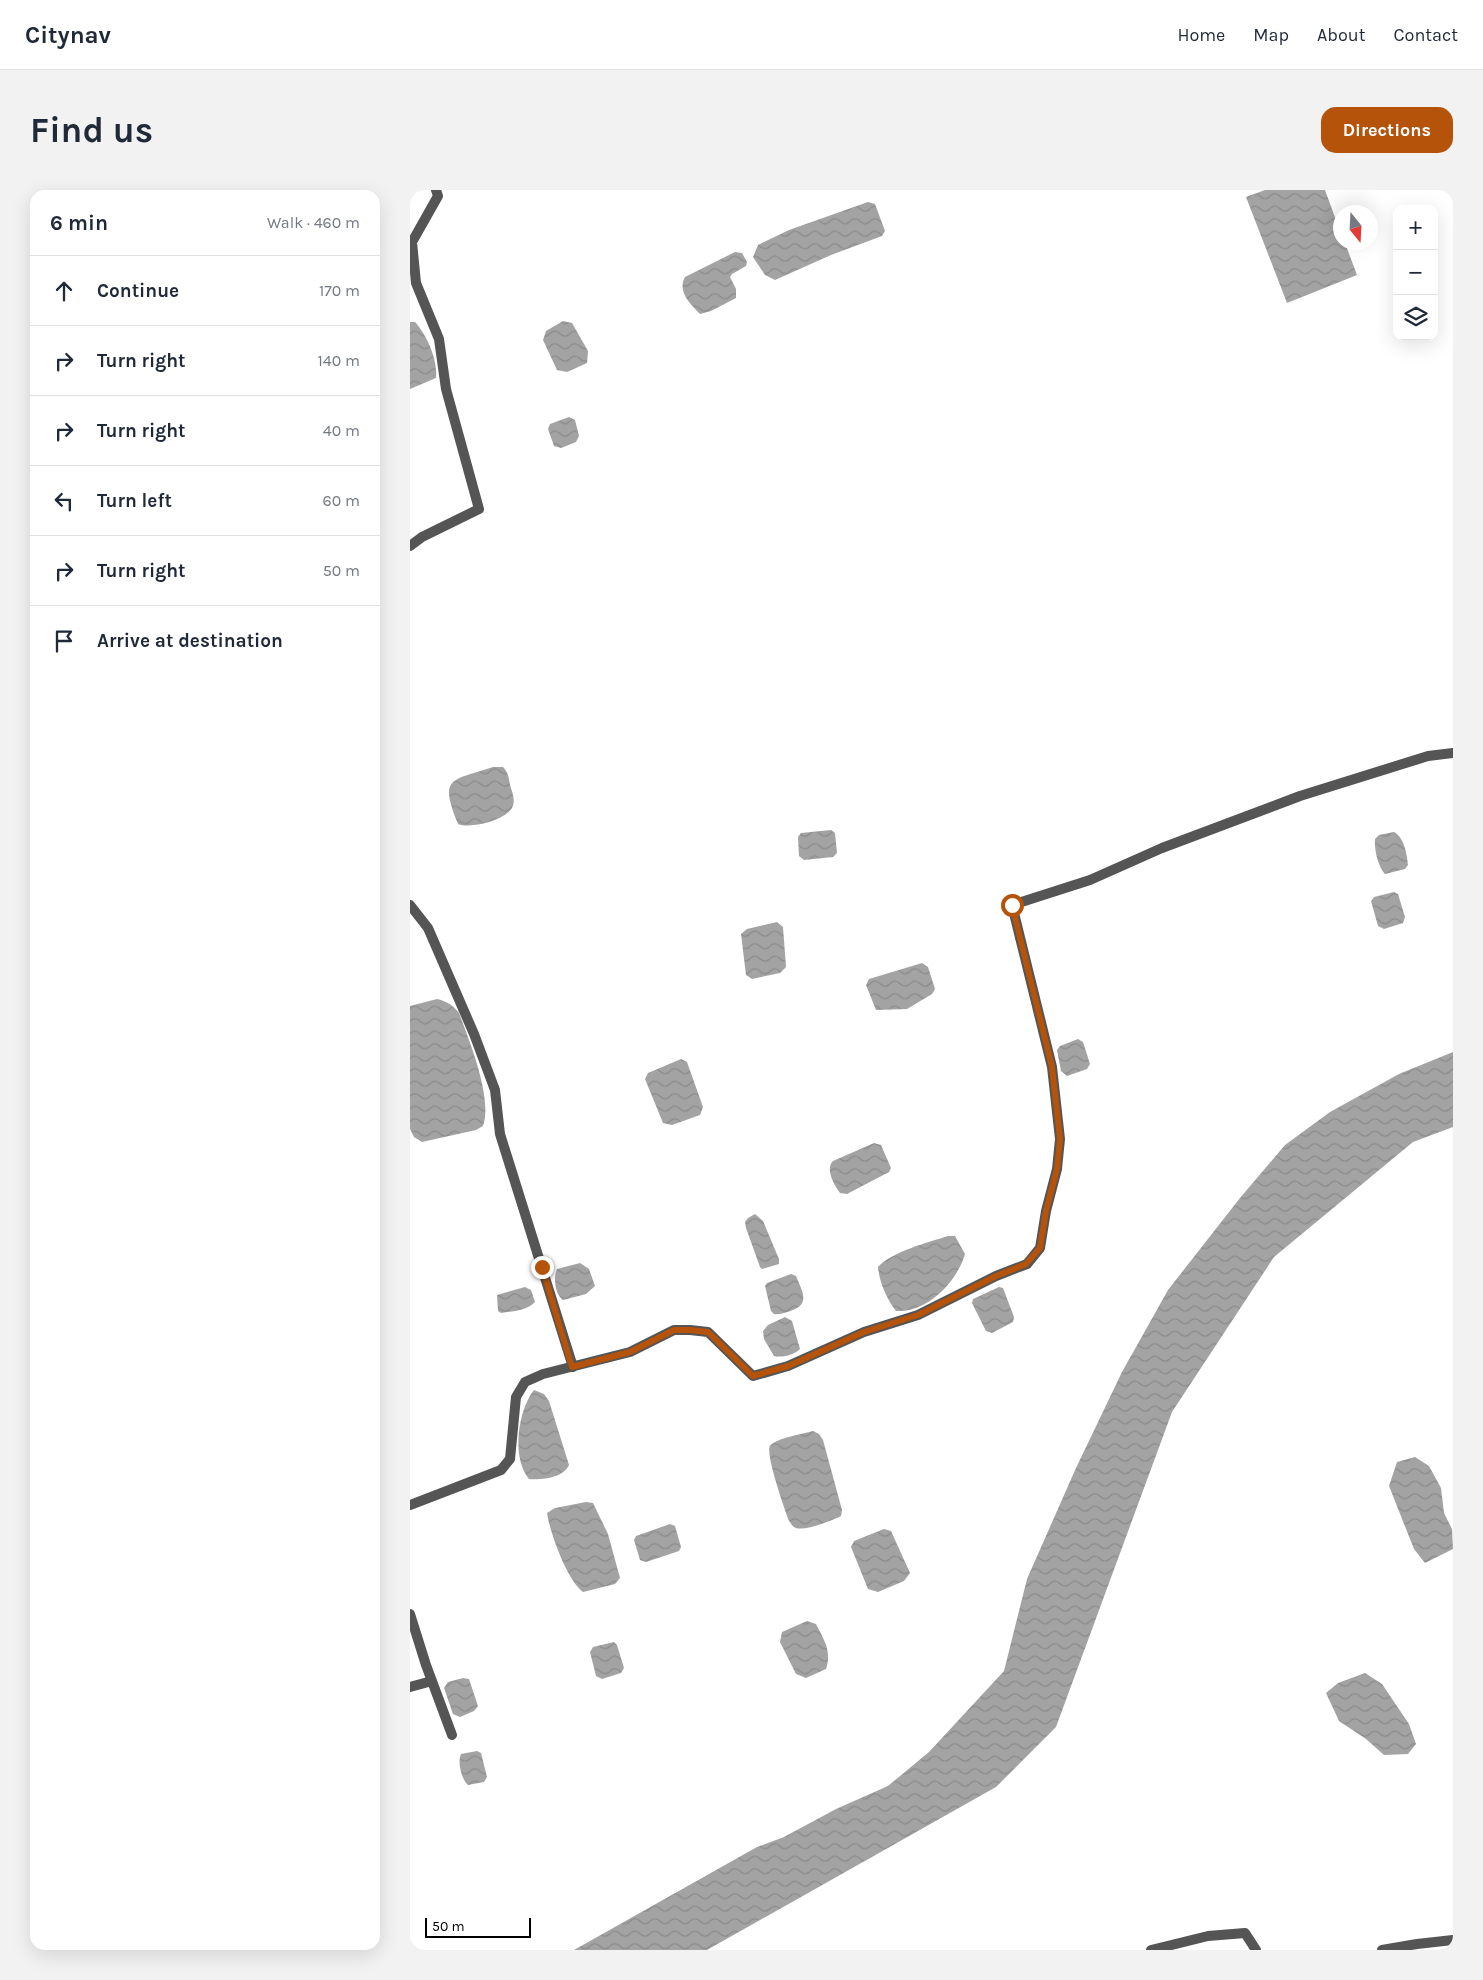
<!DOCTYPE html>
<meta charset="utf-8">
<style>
:root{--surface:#fff;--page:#f2f2f3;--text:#1f2937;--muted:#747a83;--line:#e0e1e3;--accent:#b45309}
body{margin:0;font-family:Karla,sans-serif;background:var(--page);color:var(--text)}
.controls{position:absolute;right:15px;top:15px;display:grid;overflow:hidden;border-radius:10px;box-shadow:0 5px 20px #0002}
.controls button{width:45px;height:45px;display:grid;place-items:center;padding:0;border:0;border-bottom:1px solid var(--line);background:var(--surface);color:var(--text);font:25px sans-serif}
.compass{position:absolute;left:923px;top:15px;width:45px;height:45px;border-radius:50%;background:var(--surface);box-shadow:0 5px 20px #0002;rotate:162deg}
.scale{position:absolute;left:15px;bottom:12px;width:106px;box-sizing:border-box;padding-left:5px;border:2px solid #000;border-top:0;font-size:14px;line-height:18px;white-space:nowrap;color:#000;-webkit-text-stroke:4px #fff;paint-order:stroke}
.stop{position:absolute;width:15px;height:15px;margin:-11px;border:4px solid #b45309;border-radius:50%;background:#fff}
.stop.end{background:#b45309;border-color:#fff;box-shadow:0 1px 5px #0008}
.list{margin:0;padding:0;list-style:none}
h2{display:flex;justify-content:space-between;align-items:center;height:65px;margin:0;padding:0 20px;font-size:21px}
h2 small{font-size:16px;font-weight:400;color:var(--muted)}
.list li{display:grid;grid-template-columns:32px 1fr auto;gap:15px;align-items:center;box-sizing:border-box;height:70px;padding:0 20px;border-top:1px solid var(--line)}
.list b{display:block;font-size:19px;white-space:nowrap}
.list em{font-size:16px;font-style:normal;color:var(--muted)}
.icon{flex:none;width:28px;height:28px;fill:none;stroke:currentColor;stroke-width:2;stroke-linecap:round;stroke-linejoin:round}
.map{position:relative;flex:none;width:1043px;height:1760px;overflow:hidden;border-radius:15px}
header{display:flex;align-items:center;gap:30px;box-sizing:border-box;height:70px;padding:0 25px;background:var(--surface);border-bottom:1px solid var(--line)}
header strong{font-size:24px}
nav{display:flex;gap:28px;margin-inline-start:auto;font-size:18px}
.intro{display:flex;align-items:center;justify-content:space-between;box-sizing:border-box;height:120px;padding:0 30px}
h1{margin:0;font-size:35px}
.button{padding:12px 22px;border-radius:15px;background:var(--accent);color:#fff;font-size:18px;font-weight:700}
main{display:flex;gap:30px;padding:0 30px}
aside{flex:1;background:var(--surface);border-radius:15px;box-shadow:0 5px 20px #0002}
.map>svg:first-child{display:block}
.water{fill:url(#water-waves)}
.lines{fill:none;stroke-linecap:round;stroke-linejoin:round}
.street{stroke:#555;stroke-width:10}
.route{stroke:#b45309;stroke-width:6}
</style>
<header>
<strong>Citynav</strong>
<nav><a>Home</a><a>Map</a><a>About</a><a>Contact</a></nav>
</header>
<div class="intro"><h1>Find us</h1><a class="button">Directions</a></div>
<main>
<aside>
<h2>6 min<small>Walk · 460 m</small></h2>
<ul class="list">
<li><svg class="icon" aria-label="ahead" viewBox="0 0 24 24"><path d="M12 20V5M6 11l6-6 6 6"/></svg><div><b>Continue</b></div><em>170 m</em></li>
<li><svg class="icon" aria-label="right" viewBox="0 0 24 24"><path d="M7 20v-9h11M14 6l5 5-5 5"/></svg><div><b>Turn right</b></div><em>140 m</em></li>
<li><svg class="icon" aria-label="right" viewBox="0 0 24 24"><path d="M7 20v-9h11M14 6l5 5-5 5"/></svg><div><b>Turn right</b></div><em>40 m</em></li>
<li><svg class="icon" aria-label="left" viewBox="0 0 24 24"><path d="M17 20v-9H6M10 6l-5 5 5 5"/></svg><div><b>Turn left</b></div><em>60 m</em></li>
<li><svg class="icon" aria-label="right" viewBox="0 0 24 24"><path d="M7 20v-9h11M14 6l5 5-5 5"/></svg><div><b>Turn right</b></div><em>50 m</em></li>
<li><svg class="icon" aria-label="arrive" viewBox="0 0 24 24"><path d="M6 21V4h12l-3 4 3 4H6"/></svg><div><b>Arrive at destination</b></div></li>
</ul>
</aside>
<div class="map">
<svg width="1043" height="1760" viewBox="0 0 1043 1760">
<defs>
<pattern id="water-waves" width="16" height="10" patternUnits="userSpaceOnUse" patternTransform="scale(1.25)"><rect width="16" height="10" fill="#a3a3a3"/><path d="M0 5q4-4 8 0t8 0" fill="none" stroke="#8b8b8b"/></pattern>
</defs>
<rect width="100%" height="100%" fill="#fff"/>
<path class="water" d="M 855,0 L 915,0 L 930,41 L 931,52 L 935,53 L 947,85 L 877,113 L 836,7 Z
M 458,12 L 465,14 L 475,41 L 472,46 L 421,65 L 365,90 L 355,85 L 343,67 L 348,55 L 379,40 Z
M 325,62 L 332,63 L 337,72 L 336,76 L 322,84 L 320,87 L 326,99 L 326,108 L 301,121 L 290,124 C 280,114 267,101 275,87 Z
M 153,131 L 162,133 L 178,161 L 177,173 L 157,182 L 147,180 L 133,150 L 136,141 Z
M 0,132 L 5,132 C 17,145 28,170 26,188 L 0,199 Z
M 159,227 L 165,230 L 169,246 L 166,252 L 151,258 L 144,256 L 138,239 L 140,234 Z
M 83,577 L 93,577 C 98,582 99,588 100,595 C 102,602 106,610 102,618 C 94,631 61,639 48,634 C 29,587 40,591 83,577 Z
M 421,640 L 425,643 L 427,663 L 423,667 L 394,670 L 389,666 L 388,647 L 391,643 Z
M 984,642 C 994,647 997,664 998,675 L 995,679 L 975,684 C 968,677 964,659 965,649 L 969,645 Z
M 984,702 L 988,704 L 995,727 L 993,733 L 974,739 L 968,736 L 961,711 L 964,707 Z
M 367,732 L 373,737 L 376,777 L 370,783 L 342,789 L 336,785 L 331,744 L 337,739 Z
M 512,773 L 518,777 L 525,799 L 522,804 L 497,819 L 466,820 L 456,795 L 459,789 Z
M 27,809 C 36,811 43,815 49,823 C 59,850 83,908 73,936 L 66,940 L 12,952 L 4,947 L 0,939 L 0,816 Z
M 668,849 L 673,852 L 680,874 L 677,879 L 657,886 L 651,881 L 647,860 L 650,856 Z
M 1043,862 L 1043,937 L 1003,952 L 864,1067 L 762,1222 L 646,1537 L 586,1597 L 297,1760 L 164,1760 L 347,1657 L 374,1647 L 426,1619 L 478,1596 L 519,1562 L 594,1481 L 617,1389 L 666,1278 L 712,1182 L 758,1100 L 830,1008 L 875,955 L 920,922 L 989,884 Z
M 271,869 L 277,872 L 293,917 L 290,925 L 262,935 L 253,933 L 235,889 L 238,883 Z
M 464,953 L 471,955 L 481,978 L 479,982 L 437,1004 L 430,1003 C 424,995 415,979 423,971 Z
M 345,1024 L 353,1031 L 369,1069 L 369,1074 L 352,1079 L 350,1077 L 336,1038 L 335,1032 L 338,1028 Z
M 538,1046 L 545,1046 L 555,1064 C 547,1092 517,1123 486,1121 C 477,1110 469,1091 468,1077 C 483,1061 517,1053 538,1046 Z
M 170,1073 L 179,1079 L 185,1096 L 176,1104 L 153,1110 C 145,1104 143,1088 147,1079 Z
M 381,1084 L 386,1086 C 391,1099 401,1113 383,1120 C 377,1122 371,1125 364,1124 L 361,1121 L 355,1096 L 357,1093 Z
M 115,1097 L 121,1100 L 125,1112 C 116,1121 104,1121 91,1123 L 88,1121 L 87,1105 Z
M 589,1097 L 593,1098 L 604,1127 L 603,1132 L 582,1143 L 576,1141 L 562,1113 L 563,1109 Z
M 375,1127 L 382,1131 L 390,1159 C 384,1165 372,1168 364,1166 L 354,1149 L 353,1141 L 358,1135 Z
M 124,1200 L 134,1204 L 139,1211 L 159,1275 C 153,1288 132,1290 119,1289 C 101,1268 108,1220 124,1200 Z
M 403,1241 L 409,1244 L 413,1250 L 432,1320 L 431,1326 C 423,1330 392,1343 384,1337 C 383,1337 380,1332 379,1331 C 375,1320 355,1264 360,1256 C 366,1248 393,1244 403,1241 Z
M 1005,1267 L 1019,1276 L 1031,1298 L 1034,1323 L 1042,1339 L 1043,1359 L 1015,1373 L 1004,1359 L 979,1296 L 987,1272 Z
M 176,1312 L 183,1313 L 198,1344 L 210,1388 L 205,1394 L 173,1402 C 157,1390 140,1343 137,1323 L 145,1318 Z
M 260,1334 L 265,1336 L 271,1357 L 269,1361 L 236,1372 L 230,1370 L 224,1350 L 226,1346 Z
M 474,1339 L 481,1341 L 500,1383 L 494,1391 L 468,1402 L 458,1399 L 441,1357 L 444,1351 Z
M 397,1431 L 406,1434 C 414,1450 422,1461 416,1479 L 396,1488 L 386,1484 L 370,1452 L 372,1442 Z
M 204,1452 L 207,1455 L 214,1478 L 211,1483 L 192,1489 L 186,1486 L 180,1462 L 183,1457 Z
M 955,1483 L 972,1494 L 999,1534 L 1006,1554 L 998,1564 L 974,1565 L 956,1549 L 929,1531 L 916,1503 L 928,1493 Z
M 53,1488 L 59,1489 L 68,1516 L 64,1521 L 50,1527 L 43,1524 L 34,1498 L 38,1492 Z
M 67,1561 L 71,1563 L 77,1587 L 74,1592 L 58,1595 C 52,1590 47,1573 51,1564 Z"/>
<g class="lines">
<path class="street" d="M 0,356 L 12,347 L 69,319 L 36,199 L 29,149 L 6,93 L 2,52 L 28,6 L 26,0
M 0,715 L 18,738 L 64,844 L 85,900 L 90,944 L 163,1177
M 0,1315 L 91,1280 L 100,1269 L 106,1207 L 115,1192 L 133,1184 L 220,1162 L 264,1140 L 280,1140 L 298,1142 L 343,1186 L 378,1176 L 454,1142 L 508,1125 L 586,1086 L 617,1074 L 630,1058 L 636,1021 L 647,979 L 650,949 L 642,877 L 602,715 L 680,690 L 752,658 L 890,606 L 1018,566 L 1043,563
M 0,1424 L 16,1475 L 42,1545
M 0,1497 L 22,1491
M 741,1760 L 798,1746 L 835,1743 L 846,1760
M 972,1760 L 1007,1754 L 1043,1750"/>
</g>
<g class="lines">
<path class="route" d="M 132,1077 L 162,1177 L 220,1162 L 264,1140 L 280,1140 L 298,1142 L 343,1186 L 378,1176 L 454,1142 L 508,1125 L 586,1086 L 616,1074 L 630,1058 L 636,1021 L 647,979 L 650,949 L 642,877 L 602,715"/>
</g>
</svg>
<div class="controls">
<button>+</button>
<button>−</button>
<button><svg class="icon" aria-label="layers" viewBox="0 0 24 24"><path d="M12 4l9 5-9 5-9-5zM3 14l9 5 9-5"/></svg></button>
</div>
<svg class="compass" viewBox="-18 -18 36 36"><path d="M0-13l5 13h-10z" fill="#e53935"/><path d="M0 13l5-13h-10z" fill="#747a83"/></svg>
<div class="scale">50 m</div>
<div class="stop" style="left:602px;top:715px"></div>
<div class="stop end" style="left:132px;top:1077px"></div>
</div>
</main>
